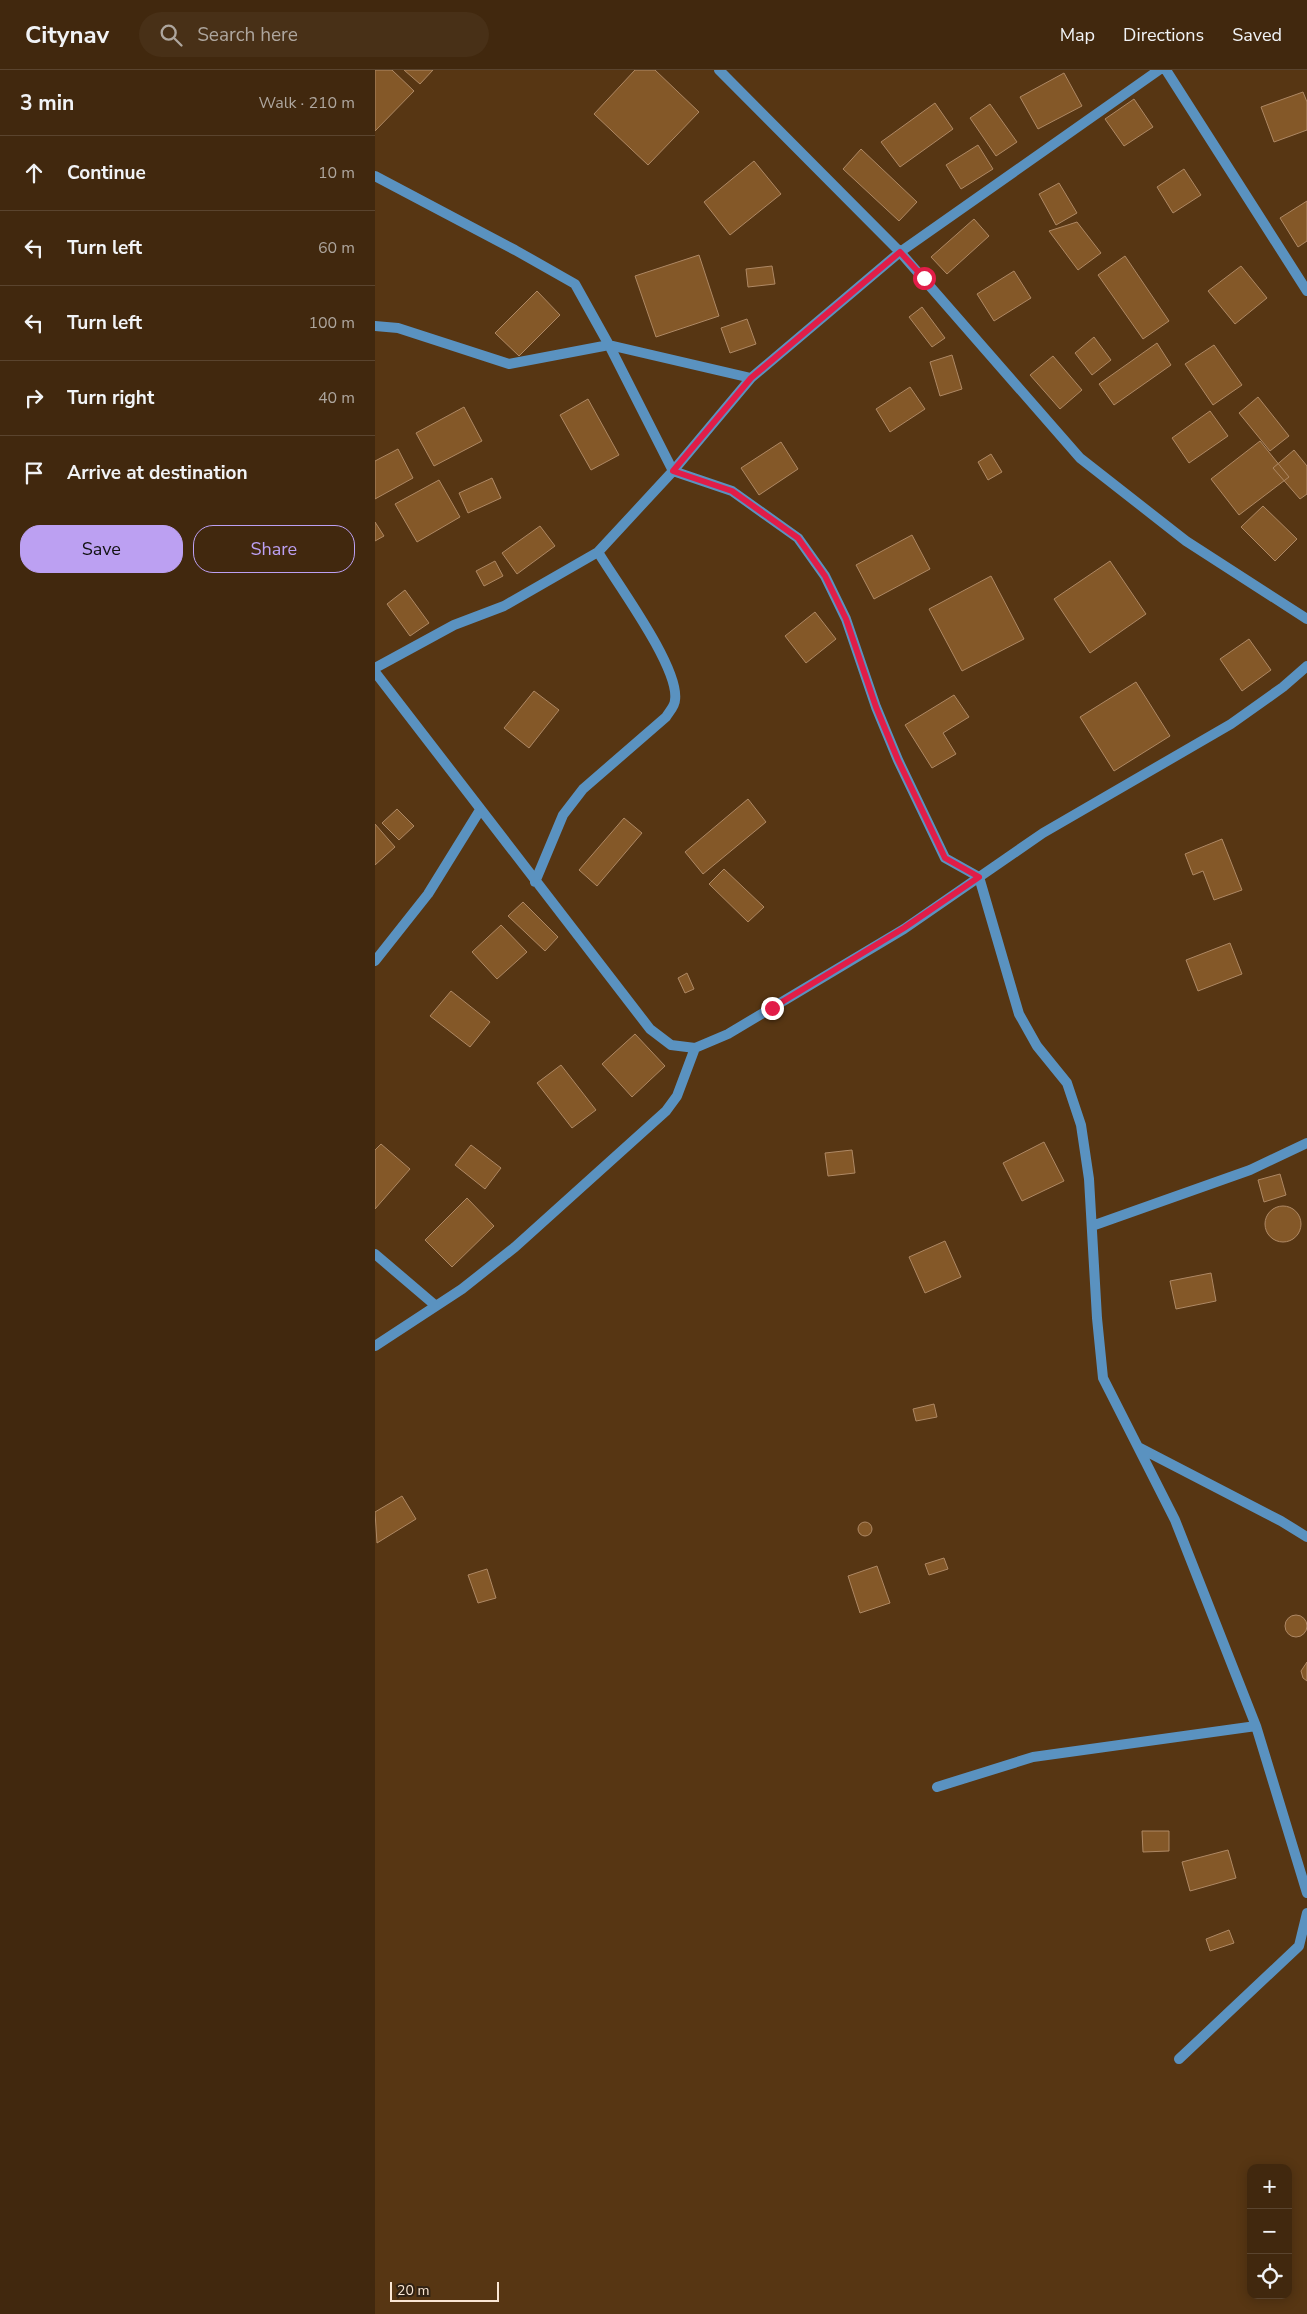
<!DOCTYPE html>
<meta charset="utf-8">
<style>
:root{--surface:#41280e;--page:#483017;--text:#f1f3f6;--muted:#aea69e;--line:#5a442e;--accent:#bca0f2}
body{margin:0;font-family:"Nunito Sans",sans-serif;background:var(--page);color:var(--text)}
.controls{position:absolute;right:15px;bottom:15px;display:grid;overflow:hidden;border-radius:10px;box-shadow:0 2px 12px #0003}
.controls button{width:45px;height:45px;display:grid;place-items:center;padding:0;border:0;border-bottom:1px solid var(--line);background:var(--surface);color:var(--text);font:25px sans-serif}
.scale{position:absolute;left:15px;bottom:12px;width:109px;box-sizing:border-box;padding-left:5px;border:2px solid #fbe7d4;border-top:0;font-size:14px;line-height:18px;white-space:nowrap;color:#fbe7d4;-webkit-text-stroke:4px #312213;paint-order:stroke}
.stop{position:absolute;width:15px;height:15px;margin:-11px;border:4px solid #e11d48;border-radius:50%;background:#fff}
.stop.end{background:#e11d48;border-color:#fff;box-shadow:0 1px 5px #0008}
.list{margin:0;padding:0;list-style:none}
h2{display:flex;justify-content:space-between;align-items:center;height:65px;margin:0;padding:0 20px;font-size:21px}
h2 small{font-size:16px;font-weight:400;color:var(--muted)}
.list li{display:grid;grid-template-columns:32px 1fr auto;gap:15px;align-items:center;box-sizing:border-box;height:75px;padding:0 20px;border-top:1px solid var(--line)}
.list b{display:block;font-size:19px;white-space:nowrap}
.list em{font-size:16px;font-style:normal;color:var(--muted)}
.actions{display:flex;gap:10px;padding:15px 20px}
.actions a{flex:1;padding:11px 0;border:1px solid var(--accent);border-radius:20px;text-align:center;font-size:18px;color:var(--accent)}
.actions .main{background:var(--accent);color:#111}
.icon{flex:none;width:28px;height:28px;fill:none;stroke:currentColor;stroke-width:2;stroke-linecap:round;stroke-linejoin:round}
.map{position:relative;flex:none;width:932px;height:2244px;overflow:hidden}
header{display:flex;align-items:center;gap:30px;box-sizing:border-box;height:70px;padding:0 25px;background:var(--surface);border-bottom:1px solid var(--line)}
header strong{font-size:24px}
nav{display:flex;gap:28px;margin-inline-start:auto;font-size:18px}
.search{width:350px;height:45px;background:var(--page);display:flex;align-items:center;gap:12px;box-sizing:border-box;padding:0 18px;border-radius:28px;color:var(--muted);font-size:19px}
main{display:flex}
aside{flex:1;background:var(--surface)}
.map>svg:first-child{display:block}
.building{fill:#845828;stroke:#ae8864}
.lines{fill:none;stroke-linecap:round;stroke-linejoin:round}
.street{stroke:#5a92c0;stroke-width:10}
.route{stroke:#e11d48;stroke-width:6}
</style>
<header>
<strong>Citynav</strong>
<div class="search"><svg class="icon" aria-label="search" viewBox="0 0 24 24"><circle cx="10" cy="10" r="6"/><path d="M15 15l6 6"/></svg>Search here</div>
<nav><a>Map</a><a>Directions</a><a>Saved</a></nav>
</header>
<main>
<aside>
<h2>3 min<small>Walk · 210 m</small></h2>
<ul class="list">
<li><svg class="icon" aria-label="ahead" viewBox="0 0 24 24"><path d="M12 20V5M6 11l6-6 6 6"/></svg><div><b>Continue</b></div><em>10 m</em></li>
<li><svg class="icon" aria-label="left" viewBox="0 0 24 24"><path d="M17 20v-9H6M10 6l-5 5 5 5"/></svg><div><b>Turn left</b></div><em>60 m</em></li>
<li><svg class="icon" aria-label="left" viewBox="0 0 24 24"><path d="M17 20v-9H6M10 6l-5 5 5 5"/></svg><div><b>Turn left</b></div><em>100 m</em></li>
<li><svg class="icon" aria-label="right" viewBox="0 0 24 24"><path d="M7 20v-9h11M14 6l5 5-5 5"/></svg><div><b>Turn right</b></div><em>40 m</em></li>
<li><svg class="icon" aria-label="arrive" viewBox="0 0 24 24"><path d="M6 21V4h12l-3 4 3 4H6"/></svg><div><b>Arrive at destination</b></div></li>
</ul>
<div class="actions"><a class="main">Save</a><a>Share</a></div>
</aside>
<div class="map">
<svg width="932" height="2244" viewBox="0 0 932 2244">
<rect width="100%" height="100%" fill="#573613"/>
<path class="building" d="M 0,0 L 17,0 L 39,21 L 0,61 Z
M 29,0 L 58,0 L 45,14 Z
M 260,0 L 280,0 L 324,42 L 273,95 L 219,44 Z
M 689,3 L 707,36 L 663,59 L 645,27 Z
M 928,22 L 932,32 L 932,60 L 899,72 L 886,37 Z
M 759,29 L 778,57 L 749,76 L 730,49 Z
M 560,33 L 578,59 L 525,97 L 506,72 Z
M 615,34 L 642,72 L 621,86 L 595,48 Z
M 603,75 L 618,99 L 586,119 L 571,95 Z
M 486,79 L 542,132 L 524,151 L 468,99 Z
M 379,91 L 406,124 L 355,165 L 329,132 Z
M 809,99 L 826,125 L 798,143 L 782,117 Z
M 684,113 L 702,143 L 681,155 L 664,124 Z
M 932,131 L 932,171 L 923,177 L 905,148 Z
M 599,149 L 614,166 L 572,204 L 556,187 Z
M 702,152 L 726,183 L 703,200 L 674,161 Z
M 324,185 L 344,246 L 281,267 L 260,206 Z
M 750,186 L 794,251 L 768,269 L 723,205 Z
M 397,196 L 400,214 L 373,217 L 371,199 Z
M 866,196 L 892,228 L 860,254 L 833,221 Z
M 639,201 L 656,228 L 619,251 L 602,224 Z
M 162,221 L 185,245 L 144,286 L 120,263 Z
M 547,237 L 570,268 L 557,277 L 534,247 Z
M 372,249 L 381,274 L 355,283 L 346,258 Z
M 719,267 L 736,290 L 717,305 L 700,283 Z
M 782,273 L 796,295 L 739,335 L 724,314 Z
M 839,275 L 867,315 L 838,335 L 810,294 Z
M 577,285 L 587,319 L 565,326 L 555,292 Z
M 678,286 L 707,320 L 685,339 L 655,305 Z
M 535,317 L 550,339 L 515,362 L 501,339 Z
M 883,327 L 914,366 L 895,381 L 864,343 Z
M 213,329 L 244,385 L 216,400 L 185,345 Z
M 89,337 L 107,371 L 59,396 L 41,363 Z
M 835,341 L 853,366 L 814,393 L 797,368 Z
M 885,371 L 914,407 L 864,445 L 836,409 Z
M 406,372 L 423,399 L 384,425 L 366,398 Z
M 23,379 L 38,408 L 0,429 L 0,391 Z
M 919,380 L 932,396 L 932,424 L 925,429 L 898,398 Z
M 616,384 L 627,402 L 613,410 L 603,392 Z
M 117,408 L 126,428 L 93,443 L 84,423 Z
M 64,410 L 85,447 L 42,472 L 20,434 Z
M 888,436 L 922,469 L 900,491 L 866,457 Z
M 0,452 L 9,466 L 0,471 Z
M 165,456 L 180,476 L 142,504 L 127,483 Z
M 537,465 L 555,499 L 499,529 L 481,495 Z
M 120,491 L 128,506 L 109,516 L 101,501 Z
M 735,491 L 771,544 L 715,583 L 679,529 Z
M 616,506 L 649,569 L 587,601 L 554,539 Z
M 30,520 L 54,553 L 35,566 L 12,534 Z
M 440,542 L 461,569 L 431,593 L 410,566 Z
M 874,569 L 896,600 L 867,621 L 845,589 Z
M 761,612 L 795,666 L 739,701 L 705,647 Z
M 159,621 L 184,640 L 154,678 L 129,658 Z
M 579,625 L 594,647 L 568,663 L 581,684 L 557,698 L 530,655 Z
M 373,729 L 391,752 L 328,804 L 310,782 Z
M 22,739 L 39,756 L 24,770 L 7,753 Z
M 249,748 L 267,763 L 222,816 L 204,800 Z
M 0,754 L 20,777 L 0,795 Z
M 847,769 L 867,820 L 839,830 L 828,801 L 818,805 L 810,784 Z
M 349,799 L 389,837 L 373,852 L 334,814 Z
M 148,832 L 183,867 L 170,881 L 133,846 Z
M 126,855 L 152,882 L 122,909 L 97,882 Z
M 855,873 L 867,904 L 823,921 L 811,890 Z
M 312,903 L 319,919 L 310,923 L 303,908 Z
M 76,921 L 115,952 L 95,977 L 55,946 Z
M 260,964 L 290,996 L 257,1027 L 227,994 Z
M 186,995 L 221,1040 L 197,1058 L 162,1013 Z
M 669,1072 L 689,1111 L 647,1131 L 628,1093 Z
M 6,1074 L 35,1099 L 0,1139 L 0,1080 Z
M 96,1075 L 126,1098 L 110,1119 L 80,1095 Z
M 477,1080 L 480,1103 L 453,1106 L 450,1083 Z
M 905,1104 L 911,1125 L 889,1132 L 883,1110 Z
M 92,1128 L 119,1156 L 77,1197 L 50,1170 Z
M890 1154a18 18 0 1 1 36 0a18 18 0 1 1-36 0Z
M 570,1171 L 586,1207 L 550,1223 L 534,1187 Z
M 836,1203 L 841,1231 L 801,1239 L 795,1211 Z
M 559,1334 L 562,1347 L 541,1351 L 538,1339 Z
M 27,1426 L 41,1449 L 2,1473 L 0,1442 Z
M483 1459a7 7 0 1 1 14 0a7 7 0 1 1-14 0Z
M 569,1488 L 573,1499 L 554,1505 L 550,1494 Z
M 502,1496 L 515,1533 L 485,1543 L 473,1506 Z
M 112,1499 L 121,1528 L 103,1533 L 93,1505 Z
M910 1556a11 11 0 1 1 22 0a11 11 0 1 1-22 0Z
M 932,1592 L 932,1611 L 928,1608 L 926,1601 Z
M 767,1761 L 794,1761 L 794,1781 L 768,1782 Z
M 853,1780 L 861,1808 L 815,1821 L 807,1792 Z
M 854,1860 L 859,1873 L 835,1881 L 831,1869 Z"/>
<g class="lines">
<path class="street" d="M 344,0 L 525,182 L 705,388 L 811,471 L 932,549
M 791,0 L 932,221
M 0,106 L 140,180 L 200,214 L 234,275 L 298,401 L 223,482 L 129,536 L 79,555 L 0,598
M 0,256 L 23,258 L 134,294 L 234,275 L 376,308 L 525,182 L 784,0
M 376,308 L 298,401 L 357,421 L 423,468 L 450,506 L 471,549 L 501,637 L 523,690 L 570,788 L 604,807 L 644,944 L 662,976 L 692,1013 L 706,1055 L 714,1109 L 722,1248 L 728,1308 L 800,1450 L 881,1656 L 932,1823
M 0,602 L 275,959 L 296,975 L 320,978 L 353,964 L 529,859 L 668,763 L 856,654 L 908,617 L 932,596
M 160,812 L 188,745 L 208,719 L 291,647 C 294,642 300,636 300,630 C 305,598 241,512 223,482
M 0,891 L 53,824 L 105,740
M 717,1156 L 875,1100 L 932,1073
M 0,1184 L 61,1236
M 0,1276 L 87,1219 L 140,1177 L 291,1041 L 302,1026 L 320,978
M 763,1377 L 906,1451 L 932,1467
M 562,1717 L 658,1687 L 881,1656
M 804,1989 L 924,1876 L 932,1843"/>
</g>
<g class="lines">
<path class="route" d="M 397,938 L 529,858 L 604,807 L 570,788 L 523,690 L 501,637 L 471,549 L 450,506 L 423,468 L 357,421 L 298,401 L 376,308 L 525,182 L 549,208"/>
</g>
</svg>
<div class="controls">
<button>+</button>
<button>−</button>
<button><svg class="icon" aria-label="locate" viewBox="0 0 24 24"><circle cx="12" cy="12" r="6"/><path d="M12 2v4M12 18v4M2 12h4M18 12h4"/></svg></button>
</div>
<div class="scale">20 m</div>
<div class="stop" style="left:549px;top:208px"></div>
<div class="stop end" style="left:397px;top:938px"></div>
</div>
</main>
